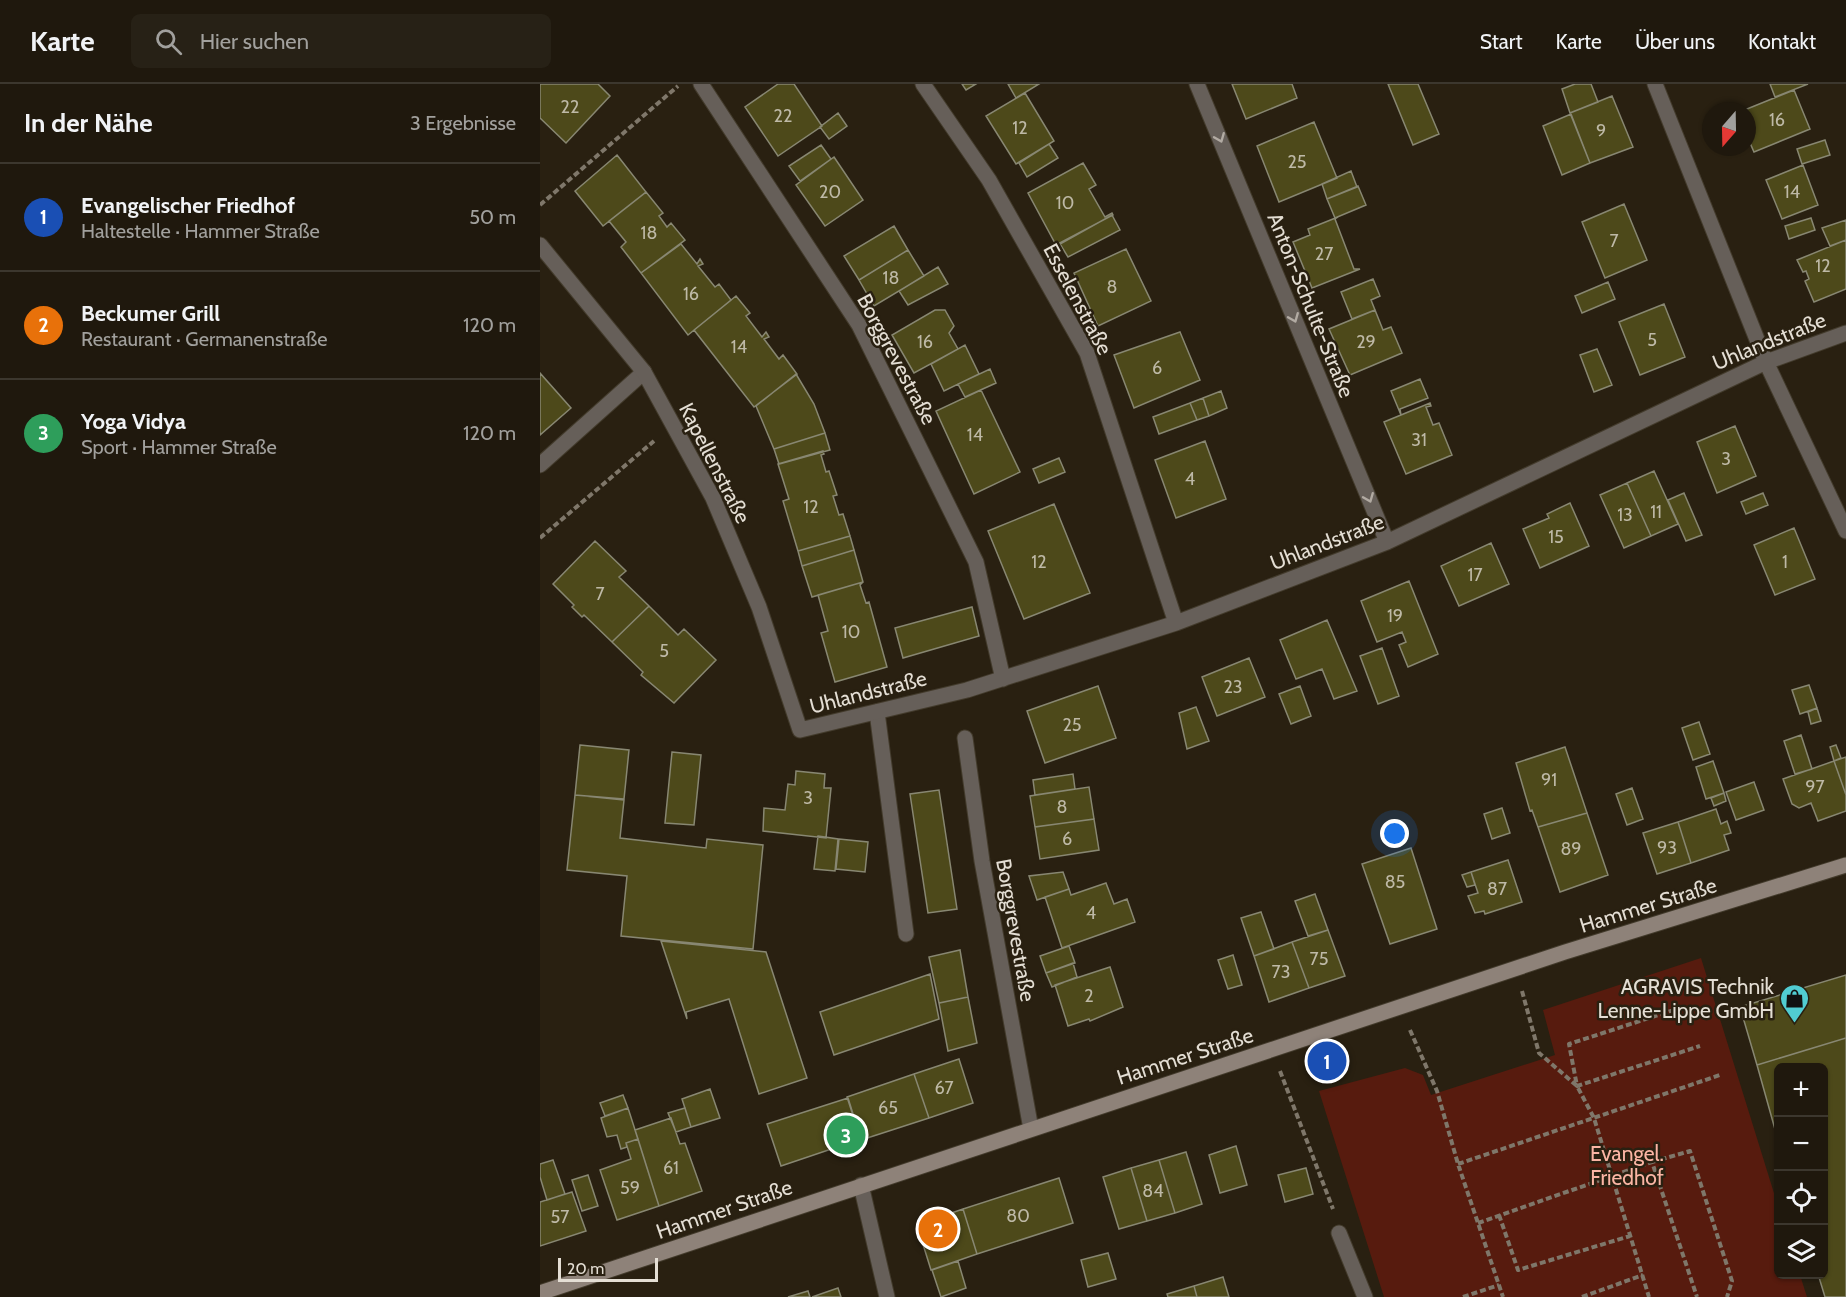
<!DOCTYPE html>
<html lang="de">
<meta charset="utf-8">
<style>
:root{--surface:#1f180d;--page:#272116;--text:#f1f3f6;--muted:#a1a09d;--line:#3c372e;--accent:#51ccd2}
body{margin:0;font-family:Cabin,sans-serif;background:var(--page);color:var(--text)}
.controls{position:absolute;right:18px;bottom:18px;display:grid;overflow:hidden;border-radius:9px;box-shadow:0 2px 4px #0004}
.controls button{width:54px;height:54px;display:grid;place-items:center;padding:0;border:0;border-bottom:2px solid var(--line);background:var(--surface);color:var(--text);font:30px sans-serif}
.compass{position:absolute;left:1162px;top:18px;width:54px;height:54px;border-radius:50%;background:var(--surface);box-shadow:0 2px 4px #0004;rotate:200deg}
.scale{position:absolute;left:18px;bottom:15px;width:100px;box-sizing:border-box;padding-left:6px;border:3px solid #e4ded4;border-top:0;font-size:16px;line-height:21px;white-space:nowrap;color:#e4ded4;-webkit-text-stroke:4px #292011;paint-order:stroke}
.you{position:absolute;left:855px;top:750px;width:21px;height:21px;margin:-15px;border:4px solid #fff;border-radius:50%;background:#1a73e8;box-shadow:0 0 0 9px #1a73e833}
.badge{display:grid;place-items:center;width:39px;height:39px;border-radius:50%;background:var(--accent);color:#fff;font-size:20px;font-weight:700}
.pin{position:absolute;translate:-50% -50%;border:3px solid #fff;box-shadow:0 2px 6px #0006}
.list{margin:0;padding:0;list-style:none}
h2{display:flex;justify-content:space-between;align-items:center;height:78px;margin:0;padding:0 24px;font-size:26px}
h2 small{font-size:20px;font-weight:400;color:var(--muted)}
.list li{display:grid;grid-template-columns:39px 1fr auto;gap:18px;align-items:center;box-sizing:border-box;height:108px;padding:0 24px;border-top:2px solid var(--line)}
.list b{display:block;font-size:22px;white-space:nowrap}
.list p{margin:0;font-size:20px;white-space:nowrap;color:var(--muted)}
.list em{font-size:20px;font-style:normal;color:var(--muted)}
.icon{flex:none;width:33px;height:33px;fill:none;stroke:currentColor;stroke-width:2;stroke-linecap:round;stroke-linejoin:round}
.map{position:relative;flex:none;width:1306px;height:1213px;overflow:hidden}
header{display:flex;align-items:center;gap:36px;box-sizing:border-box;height:84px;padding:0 30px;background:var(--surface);border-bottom:2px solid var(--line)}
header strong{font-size:28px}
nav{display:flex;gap:33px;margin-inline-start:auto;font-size:21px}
.search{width:420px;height:54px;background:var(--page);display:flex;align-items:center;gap:15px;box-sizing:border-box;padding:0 21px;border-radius:9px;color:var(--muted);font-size:22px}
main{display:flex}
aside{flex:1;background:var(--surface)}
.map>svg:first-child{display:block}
.green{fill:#571b0e}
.building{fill:#4d491a;stroke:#888772;stroke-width:1.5}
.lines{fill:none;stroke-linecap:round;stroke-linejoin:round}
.service-casing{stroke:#433b2c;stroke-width:17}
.minor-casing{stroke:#433b2c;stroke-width:17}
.secondary-casing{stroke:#433b2c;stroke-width:17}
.path{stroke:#7f776a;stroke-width:4;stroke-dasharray:6 3;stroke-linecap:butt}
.service{stroke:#665f59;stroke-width:15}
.minor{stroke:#665f59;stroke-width:15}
.secondary{stroke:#8e8279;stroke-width:15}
.oneway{stroke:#b2aba3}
.labels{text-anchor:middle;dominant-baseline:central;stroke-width:5;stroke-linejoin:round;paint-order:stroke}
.number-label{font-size:18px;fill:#beb9a6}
.street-label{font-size:21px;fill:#e4ded4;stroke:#292011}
.poi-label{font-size:21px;fill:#e4ded4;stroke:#292011;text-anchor:end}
.park-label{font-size:21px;fill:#fbb5a4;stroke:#292011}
</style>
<header>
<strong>Karte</strong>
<div class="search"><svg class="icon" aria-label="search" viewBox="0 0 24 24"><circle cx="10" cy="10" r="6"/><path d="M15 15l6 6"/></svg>Hier suchen</div>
<nav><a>Start</a><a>Karte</a><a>Über uns</a><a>Kontakt</a></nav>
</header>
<main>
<aside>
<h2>In der Nähe<small>3 Ergebnisse</small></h2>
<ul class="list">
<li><span class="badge" style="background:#1a4fb4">1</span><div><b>Evangelischer Friedhof</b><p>Haltestelle · Hammer Straße</p></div><em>50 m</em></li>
<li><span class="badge" style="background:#e8710a">2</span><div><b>Beckumer Grill</b><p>Restaurant · Germanenstraße</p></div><em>120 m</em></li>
<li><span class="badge" style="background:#2e9e5b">3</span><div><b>Yoga Vidya</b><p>Sport · Hammer Straße</p></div><em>120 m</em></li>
</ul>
</aside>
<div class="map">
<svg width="1306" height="1213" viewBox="0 0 1306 1213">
<rect width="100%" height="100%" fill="#292011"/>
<path class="green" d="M 1161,874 L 1238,1122 L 1238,1190 L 1260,1191 L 1267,1213 L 844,1213 L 779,1007 L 865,984 L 883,991 L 891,1011 L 1015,971 L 1003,926 Z"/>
<path class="building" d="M 0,0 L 58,0 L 70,12 L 26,59 L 0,34 Z
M 238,0 L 254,0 L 282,42 L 238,72 L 205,23 Z
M 422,0 L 436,0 L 426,6 Z
M 468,0 L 499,0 L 476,14 Z
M 692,0 L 752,0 L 757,14 L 706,35 Z
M 848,0 L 878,0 L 899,50 L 873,61 Z
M 1035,0 L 1051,0 L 1058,18 L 1030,29 L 1022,5 Z
M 1230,0 L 1268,0 L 1235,13 Z
M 1254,6 L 1270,45 L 1214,68 L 1207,52 L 1207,27 L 1202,27 Z
M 485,9 L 514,57 L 476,80 L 446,32 Z
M 1072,12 L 1093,63 L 1050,79 L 1030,29 Z
M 298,29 L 307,42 L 289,55 L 280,43 Z
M 1031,30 L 1050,79 L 1022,91 L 1003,42 Z
M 774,38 L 797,94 L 739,118 L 717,62 Z
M 1285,56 L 1290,71 L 1262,80 L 1257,65 Z
M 509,60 L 518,74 L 487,93 L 479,79 Z
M 281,61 L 291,75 L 260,97 L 249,82 Z
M 77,71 L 106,108 L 63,142 L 35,107 Z
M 294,73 L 323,116 L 285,142 L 256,101 Z
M 543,79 L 556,101 L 549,105 L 565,133 L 572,129 L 573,131 L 516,161 L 488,109 Z
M 1263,81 L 1278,121 L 1242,135 L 1226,96 Z
M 811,87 L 817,103 L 787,115 L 782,100 Z
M 818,102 L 826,121 L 795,134 L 787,115 Z
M 106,108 L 123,129 L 119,132 L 127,143 L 131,139 L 145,156 L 101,189 L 81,163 L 86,158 L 69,137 Z
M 1084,120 L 1107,176 L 1065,194 L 1042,138 Z
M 572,131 L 580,146 L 528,173 L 520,160 Z
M 798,133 L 795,135 L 814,185 L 820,185 L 772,204 L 753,158 L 770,151 L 768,145 Z
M 1271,134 L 1275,146 L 1249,155 L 1245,142 Z
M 1306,136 L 1306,156 L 1290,162 L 1282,144 Z
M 354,142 L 368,166 L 319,196 L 304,172 Z
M 1306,156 L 1306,205 L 1274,218 L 1265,197 L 1269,195 L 1266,187 L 1263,188 L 1257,176 Z
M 141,160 L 157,180 L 160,175 L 163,180 L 158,182 L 175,203 L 179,200 L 191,216 L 148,251 L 101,189 Z
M 586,165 L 611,217 L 558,242 L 534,189 Z
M 368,166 L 384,192 L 334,222 L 319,196 Z
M 398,183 L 408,200 L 368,221 L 359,207 Z
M 833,195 L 840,212 L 831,216 L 835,226 L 812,235 L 801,208 Z
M 1068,198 L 1075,215 L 1042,229 L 1035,212 Z
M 196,212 L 210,229 L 206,232 L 222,253 L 226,248 L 229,253 L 224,255 L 239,275 L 243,271 L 257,290 L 214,323 L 154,246 Z
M 1124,220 L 1145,273 L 1100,291 L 1079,238 Z
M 395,226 L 405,226 L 414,242 L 409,249 L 418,265 L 374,289 L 352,251 Z
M 835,226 L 843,246 L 851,243 L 862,269 L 810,291 L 789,245 Z
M 640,248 L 660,296 L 594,324 L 574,271 Z
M 425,261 L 439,290 L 404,307 L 391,280 Z
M 1057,265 L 1072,301 L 1054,308 L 1040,271 Z
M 450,285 L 456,299 L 425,313 L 418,300 Z
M 0,289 L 31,324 L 0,351 Z
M 256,290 L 274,320 L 285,349 L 234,365 L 216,322 Z
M 880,295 L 888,314 L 860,325 L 861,331 L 851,307 Z
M 441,306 L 480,388 L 434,410 L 396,327 Z
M 681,307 L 687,324 L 669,332 L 663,314 Z
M 663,314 L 669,332 L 657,336 L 650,319 Z
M 650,319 L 657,336 L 619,350 L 613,333 Z
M 890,319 L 891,322 L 886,323 L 893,341 L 899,339 L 912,371 L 866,390 L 844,338 Z
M 1195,342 L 1216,392 L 1177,409 L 1157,358 Z
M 285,349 L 290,366 L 239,380 L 234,365 Z
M 665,357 L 686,415 L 636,434 L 615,376 Z
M 283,367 L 284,370 L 281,371 L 286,388 L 289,387 L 297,411 L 293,412 L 299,431 L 303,430 L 310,452 L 258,467 L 243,417 L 249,415 L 238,380 Z
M 519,374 L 525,388 L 499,399 L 493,385 Z
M 1114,387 L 1138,440 L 1111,452 L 1087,399 Z
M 1087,399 L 1111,452 L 1084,464 L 1060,411 Z
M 1144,409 L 1162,451 L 1146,457 L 1128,416 Z
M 1223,409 L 1228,421 L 1206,430 L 1201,418 Z
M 1030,419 L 1049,462 L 1000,484 L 983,445 L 1009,434 L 1007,430 Z
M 514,420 L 550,509 L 484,535 L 448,447 Z
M 1254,444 L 1275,495 L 1235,511 L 1214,461 Z
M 310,452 L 314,466 L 262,482 L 258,467 Z
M 55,457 L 86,487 L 79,493 L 109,522 L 72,558 L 44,531 L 42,533 L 32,523 L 34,521 L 13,500 Z
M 951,459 L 969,500 L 919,522 L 901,482 Z
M 314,466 L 323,498 L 272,513 L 262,482 Z
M 869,497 L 898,570 L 868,583 L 859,561 L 866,558 L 862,548 L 837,558 L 821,517 Z
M 323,498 L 320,501 L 326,519 L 329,518 L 347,583 L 295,598 L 281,549 L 288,547 L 278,511 Z
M 109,522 L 138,551 L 144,545 L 176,576 L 134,619 L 101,591 L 103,588 L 72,558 Z
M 432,523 L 439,552 L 363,574 L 355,544 Z
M 787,536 L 817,607 L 794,615 L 782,585 L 756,595 L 740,556 Z
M 842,564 L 859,612 L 838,620 L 820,572 Z
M 709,574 L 725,613 L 677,632 L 662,593 Z
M 1269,601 L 1277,624 L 1260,630 L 1252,606 Z
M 558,602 L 576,654 L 505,679 L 487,627 Z
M 760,602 L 771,632 L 751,640 L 739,610 Z
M 656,623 L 669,657 L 647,665 L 639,629 Z
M 1277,624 L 1281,637 L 1271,640 L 1268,628 Z
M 1159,638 L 1170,670 L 1153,676 L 1142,644 Z
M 1261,651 L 1272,685 L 1255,690 L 1244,657 Z
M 40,661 L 89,666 L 84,715 L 35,711 Z
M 1296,661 L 1301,674 L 1294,677 L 1290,663 Z
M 1025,663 L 1047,729 L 998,743 L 992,726 L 990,727 L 976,679 Z
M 132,668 L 161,671 L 154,741 L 125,739 Z
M 1306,673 L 1306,711 L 1294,677 Z
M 1173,677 L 1184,709 L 1166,715 L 1156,683 Z
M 1294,677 L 1306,711 L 1306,727 L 1278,737 L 1271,719 L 1259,724 L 1252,720 L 1243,695 Z
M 256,687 L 285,690 L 284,704 L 291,704 L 286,754 L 223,747 L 224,724 L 245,726 L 248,700 L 255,701 Z
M 533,690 L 535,705 L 495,711 L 493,696 Z
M 1214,698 L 1224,726 L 1196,736 L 1186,708 Z
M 549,703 L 554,735 L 495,743 L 490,712 Z
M 1092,704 L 1103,735 L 1087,741 L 1076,710 Z
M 399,706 L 417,825 L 388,829 L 370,710 Z
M 1184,709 L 1186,717 L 1174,722 L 1171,714 Z
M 35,711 L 84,716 L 80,754 L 166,764 L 167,755 L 223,761 L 213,865 L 81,852 L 87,792 L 27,786 Z
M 962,724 L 970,749 L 952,755 L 944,730 Z
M 1176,725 L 1181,740 L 1187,737 L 1191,749 L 1184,751 L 1189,766 L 1151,779 L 1138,738 Z
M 1047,729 L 1068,791 L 1020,808 L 998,743 Z
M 554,735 L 559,766 L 500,775 L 495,743 Z
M 1138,738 L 1151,779 L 1117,790 L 1103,749 Z
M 278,752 L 298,755 L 295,787 L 274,785 Z
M 299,755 L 328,758 L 325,788 L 296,785 Z
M 871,764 L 897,845 L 850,860 L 822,780 Z
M 968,776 L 982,818 L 945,830 L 944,827 L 935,829 L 928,812 L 938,809 L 931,788 Z
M 523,788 L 529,805 L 497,816 L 489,792 Z
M 931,788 L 935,801 L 927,803 L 922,791 Z
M 566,799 L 574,820 L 587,815 L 595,838 L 522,864 L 505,813 L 529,805 L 531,811 Z
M 775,810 L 788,846 L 768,852 L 755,817 Z
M 721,828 L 734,865 L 714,872 L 701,834 Z
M 788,846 L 805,892 L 769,904 L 752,858 Z
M 121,857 L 226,868 L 267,994 L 219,1010 L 189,915 L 146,928 L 147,935 Z
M 752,858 L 769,904 L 729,918 L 714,872 Z
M 529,862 L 535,879 L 506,889 L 500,872 Z
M 420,866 L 428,913 L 399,919 L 389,873 Z
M 693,871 L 702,901 L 688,905 L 678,876 Z
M 533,879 L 537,893 L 512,903 L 506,889 Z
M 570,883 L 583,923 L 550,937 L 549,935 L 528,942 L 515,901 Z
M 390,890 L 399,935 L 294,971 L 280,928 Z
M 1306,891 L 1306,954 L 1217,981 L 1200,923 Z
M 428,913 L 437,959 L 408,967 L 399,919 Z
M 1306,954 L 1306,1213 L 1285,1213 L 1278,1190 L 1284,1190 L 1284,984 L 1238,984 L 1238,1056 L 1217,981 Z
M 419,975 L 433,1019 L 389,1034 L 374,990 Z
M 374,990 L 389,1034 L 321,1056 L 307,1013 Z
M 170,1005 L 180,1034 L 151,1043 L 142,1015 Z
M 83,1011 L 88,1024 L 65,1032 L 60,1019 Z
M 308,1014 L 321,1055 L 241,1082 L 227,1040 Z
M 88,1024 L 98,1055 L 86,1059 L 87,1063 L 81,1065 L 77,1051 L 67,1053 L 61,1034 Z
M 145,1024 L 151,1043 L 136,1048 L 128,1029 Z
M 131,1034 L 140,1060 L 145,1059 L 162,1107 L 119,1122 L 95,1046 Z
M 98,1055 L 119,1122 L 77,1136 L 60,1086 L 91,1075 L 86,1059 Z
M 696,1062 L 707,1101 L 680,1109 L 669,1071 Z
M 646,1068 L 662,1120 L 635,1129 L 619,1076 Z
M 13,1076 L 25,1110 L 7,1116 L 0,1093 L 0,1080 Z
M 619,1076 L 635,1129 L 607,1137 L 591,1084 Z
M 591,1084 L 607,1137 L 579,1145 L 563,1093 Z
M 766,1084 L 773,1110 L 745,1118 L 738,1091 Z
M 48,1091 L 58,1122 L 42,1127 L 32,1096 Z
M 519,1094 L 533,1139 L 437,1170 L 423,1125 Z
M 32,1108 L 46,1147 L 0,1162 L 0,1118 Z
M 423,1125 L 437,1170 L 391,1186 L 377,1141 Z
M 568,1169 L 576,1195 L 548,1203 L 541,1176 Z
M 418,1177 L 426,1204 L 401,1213 L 392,1186 Z
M 683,1193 L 689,1213 L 657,1213 L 654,1202 Z
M 654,1202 L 657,1213 L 628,1213 L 627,1210 Z
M 298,1204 L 301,1213 L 272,1213 Z
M 268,1207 L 270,1213 L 248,1213 Z"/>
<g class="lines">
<defs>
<path id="service" d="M 0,381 L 104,288
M 337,628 L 366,850"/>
<path id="minor" d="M 161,0 L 319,241 L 436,478 L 463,595
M 383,0 L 449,96 L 547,269 L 636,539
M 657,0 L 847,458
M 1115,0 L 1226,278 L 1306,447
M 0,161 L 104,288 L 173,414 L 219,523 L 260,646 L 427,606 L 636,539 L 847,458 L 1226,278 L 1306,249
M 425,654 L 442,777 L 491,1045
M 321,1101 L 347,1213
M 799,1149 L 825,1213"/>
<path id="secondary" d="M 0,1209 L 1025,868 L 1306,781"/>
</defs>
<use href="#service" class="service-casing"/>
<use href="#minor" class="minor-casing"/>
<use href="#secondary" class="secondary-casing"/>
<path class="path" d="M 0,121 L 138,2
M 0,454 L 114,357
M 982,907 L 999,969 L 1037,1002 L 1054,1034 L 1109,1213
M 1143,923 L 1029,960 L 1037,1002 L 1160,962
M 870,946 L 897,1007 L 918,1080 L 963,1213
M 740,987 L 793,1125
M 1112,1078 L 1150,1067 L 1192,1197 L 1187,1213
M 918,1080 L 1180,991
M 959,1131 L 978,1186 L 1090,1152
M 938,1139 L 1112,1078 L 1157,1213
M 923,1213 L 959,1201
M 1042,1213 L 1103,1191"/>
<use href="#service" class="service"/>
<use href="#minor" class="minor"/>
<use href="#secondary" class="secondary"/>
</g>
<defs><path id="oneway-chevron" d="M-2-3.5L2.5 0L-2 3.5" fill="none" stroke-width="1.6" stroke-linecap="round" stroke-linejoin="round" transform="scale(1.5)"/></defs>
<g class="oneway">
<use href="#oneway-chevron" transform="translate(680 54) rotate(68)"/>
<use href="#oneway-chevron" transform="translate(754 234) rotate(68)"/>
<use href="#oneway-chevron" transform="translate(829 414) rotate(68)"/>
</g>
<defs>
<symbol id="shop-pin" viewBox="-11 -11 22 30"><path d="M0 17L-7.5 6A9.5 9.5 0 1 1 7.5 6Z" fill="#51ccd2" stroke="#292011"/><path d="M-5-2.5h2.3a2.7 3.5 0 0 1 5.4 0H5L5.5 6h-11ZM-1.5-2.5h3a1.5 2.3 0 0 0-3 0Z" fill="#111"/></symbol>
</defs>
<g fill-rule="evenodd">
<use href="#shop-pin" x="1238" y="898" width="33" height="45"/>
</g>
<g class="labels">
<g class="number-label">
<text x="30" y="23">22</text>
<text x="243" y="32">22</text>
<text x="1237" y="36">16</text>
<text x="480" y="44">12</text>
<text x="1061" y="47">9</text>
<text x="757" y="78">25</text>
<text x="290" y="108">20</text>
<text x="1252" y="108">14</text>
<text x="525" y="119">10</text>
<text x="109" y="149">18</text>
<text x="1074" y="157">7</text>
<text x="784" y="170">27</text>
<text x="1283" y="182">12</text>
<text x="351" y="194">18</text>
<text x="572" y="203">8</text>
<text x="151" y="210">16</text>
<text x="1112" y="256">5</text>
<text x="385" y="258">16</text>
<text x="826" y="258">29</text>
<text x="199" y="263">14</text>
<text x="617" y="284">6</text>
<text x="435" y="351">14</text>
<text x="879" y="356">31</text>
<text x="1186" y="375">3</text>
<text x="650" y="395">4</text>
<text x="271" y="423">12</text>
<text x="1116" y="428">11</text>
<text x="1085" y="431">13</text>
<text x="1016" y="453">15</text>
<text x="499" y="478">12</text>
<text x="1245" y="478">1</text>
<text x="935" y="491">17</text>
<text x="60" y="510">7</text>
<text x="855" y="532">19</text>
<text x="311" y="548">10</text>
<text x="124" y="567">5</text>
<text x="693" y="603">23</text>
<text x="532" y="641">25</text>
<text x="1009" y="696">91</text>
<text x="1275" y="703">97</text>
<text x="268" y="714">3</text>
<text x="522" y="723">8</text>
<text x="527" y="755">6</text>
<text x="1127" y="764">93</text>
<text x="1031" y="765">89</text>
<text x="855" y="798">85</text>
<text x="957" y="805">87</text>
<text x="551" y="829">4</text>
<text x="779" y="875">75</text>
<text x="741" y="888">73</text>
<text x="549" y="912">2</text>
<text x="404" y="1004">67</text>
<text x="348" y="1024">65</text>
<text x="131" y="1084">61</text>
<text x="90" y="1104">59</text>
<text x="613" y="1107">84</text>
<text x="478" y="1132">80</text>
<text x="20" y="1133">57</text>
</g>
<g class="street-label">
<text transform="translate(538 215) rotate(62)">Esselenstraße</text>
<text transform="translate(771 221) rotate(68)">Anton-Schulte-Straße</text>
<text transform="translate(1229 257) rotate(-22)">Uhlandstraße</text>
<text transform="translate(357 275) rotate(62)">Borggrevestraße</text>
<text transform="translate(175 379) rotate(63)">Kapellenstraße</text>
<text transform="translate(787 458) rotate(-21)">Uhlandstraße</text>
<text transform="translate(328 608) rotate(-14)">Uhlandstraße</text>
<text transform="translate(1108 821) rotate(-17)">Hammer Straße</text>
<text transform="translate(476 846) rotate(80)">Borggrevestraße</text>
<text transform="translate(645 972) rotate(-18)">Hammer Straße</text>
<text transform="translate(184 1125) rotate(-19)">Hammer Straße</text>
</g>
<g class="poi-label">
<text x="1234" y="902">AGRAVIS Technik<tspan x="1234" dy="24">Lenne-Lippe GmbH</tspan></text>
</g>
<g class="park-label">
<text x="1087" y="1069">Evangel.<tspan x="1087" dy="24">Friedhof</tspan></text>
</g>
</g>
</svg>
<div class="controls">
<button>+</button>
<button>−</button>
<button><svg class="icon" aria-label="locate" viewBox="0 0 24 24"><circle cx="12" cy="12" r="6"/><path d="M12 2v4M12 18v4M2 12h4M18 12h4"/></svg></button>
<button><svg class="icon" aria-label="layers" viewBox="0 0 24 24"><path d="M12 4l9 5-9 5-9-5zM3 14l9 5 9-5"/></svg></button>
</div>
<svg class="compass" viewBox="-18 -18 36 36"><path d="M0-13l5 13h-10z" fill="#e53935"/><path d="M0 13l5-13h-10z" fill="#a1a09d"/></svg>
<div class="scale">20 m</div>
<div class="you"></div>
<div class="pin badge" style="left:787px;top:977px;background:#1a4fb4">1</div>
<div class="pin badge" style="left:398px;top:1145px;background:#e8710a">2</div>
<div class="pin badge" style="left:306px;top:1051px;background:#2e9e5b">3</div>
</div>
</main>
